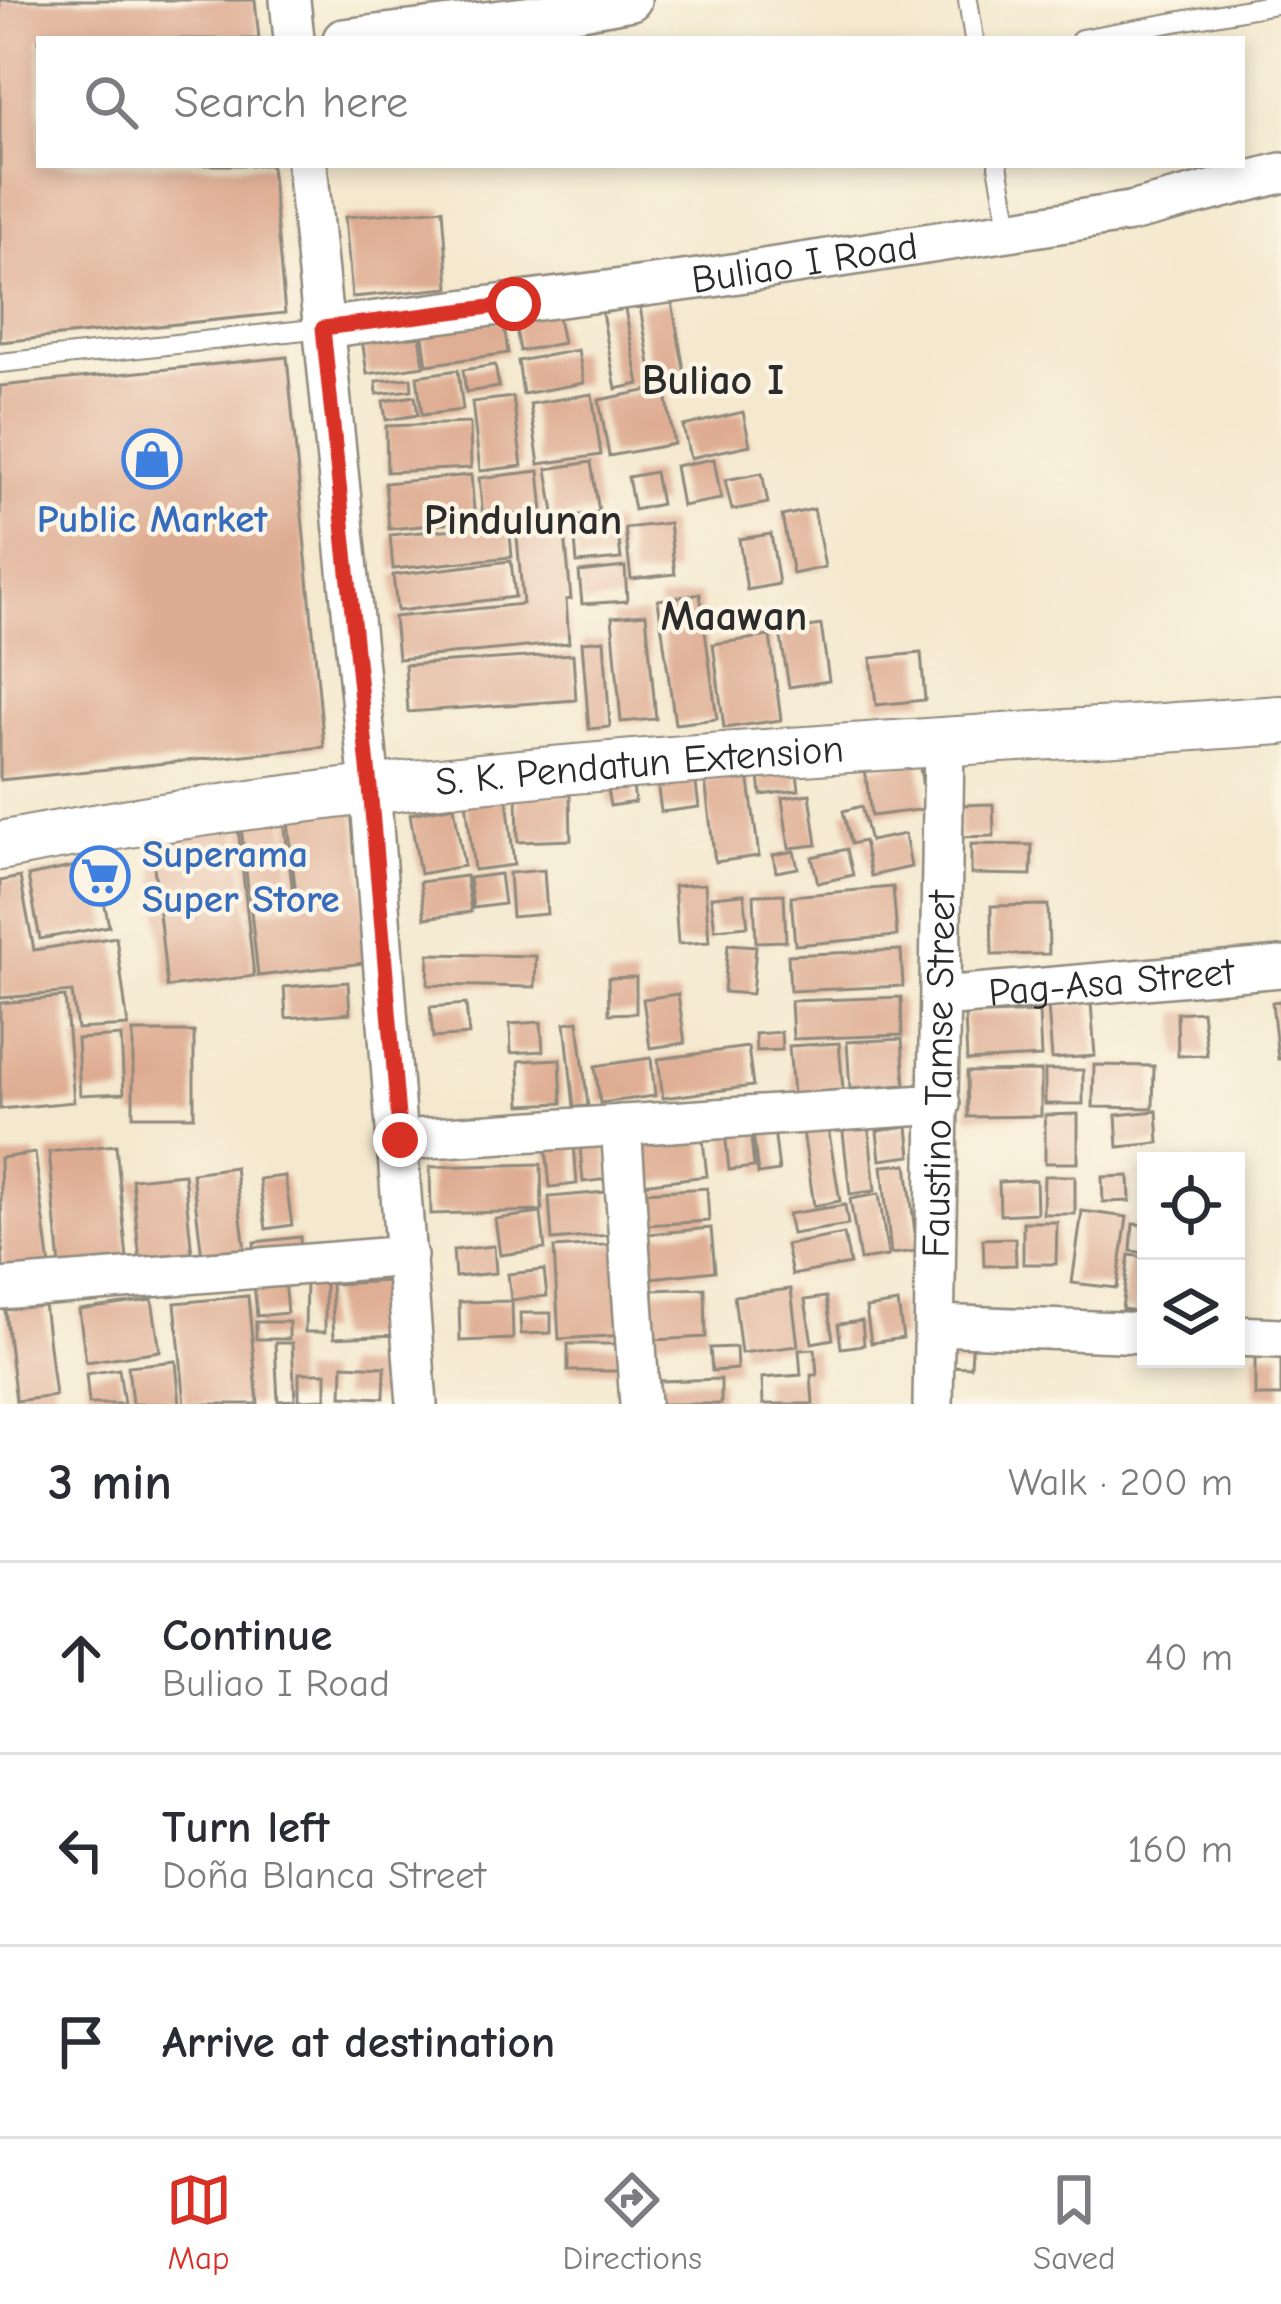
<!DOCTYPE html>
<meta charset="utf-8">
<style>
:root{--surface:#fff;--page:#f2f2f3;--text:#2b2b33;--muted:#7c7c81;--line:#e1e1e2;--accent:#d93025}
body{margin:0;font-family:"Comic Neue",sans-serif;background:var(--page);color:var(--text)}
.controls{position:absolute;right:36px;bottom:36px;display:grid;overflow:hidden;border-radius:0px;box-shadow:0 6px 18px #0003}
.controls button{width:108px;height:108px;display:grid;place-items:center;padding:0;border:0;border-bottom:3px solid var(--line);background:var(--surface);color:var(--text);font:60px sans-serif}
.stop{position:absolute;width:36px;height:36px;margin:-27px;border:9px solid #d93025;border-radius:50%;background:#fff}
.stop.end{background:#d93025;border-color:#fff;box-shadow:0 3px 12px #0008}
.list{margin:0;padding:0;list-style:none}
h2{display:flex;justify-content:space-between;align-items:center;height:156px;margin:0;padding:0 48px;font-size:51px}
h2 small{font-size:39px;font-weight:400;color:var(--muted)}
.list li{display:grid;grid-template-columns:78px 1fr auto;gap:36px;align-items:center;box-sizing:border-box;height:192px;padding:0 48px;border-top:3px solid var(--line)}
.list b{display:block;font-size:45px;white-space:nowrap}
.list p{margin:0;font-size:39px;white-space:nowrap;color:var(--muted)}
.list em{font-size:39px;font-style:normal;color:var(--muted)}
.icon{flex:none;width:66px;height:66px;fill:none;stroke:currentColor;stroke-width:2;stroke-linecap:round;stroke-linejoin:round}
.map{position:relative;flex:none;width:1281px;height:1404px;overflow:hidden}
.search{position:absolute;background:var(--surface);box-shadow:0 6px 18px #0003;left:36px;right:36px;top:36px;height:132px;display:flex;align-items:center;gap:30px;box-sizing:border-box;padding:0 42px;border-radius:0px;color:var(--muted);font-size:45px}
.sheet{height:732px;background:var(--surface)}
nav{display:flex;justify-content:space-around;align-items:center;box-sizing:border-box;height:168px;border-top:3px solid var(--line);background:var(--surface);font-size:33px;color:var(--muted)}
nav a{display:grid;justify-items:center;gap:6px}
nav .on{color:var(--accent)}
.map>svg:first-child{display:block}
.building{fill:#deac92}
.lines{fill:none;stroke-linecap:round;stroke-linejoin:round}
.service-casing{stroke:#908a7d;stroke-width:22}
.minor-casing{stroke:#908a7d;stroke-width:44}
.tertiary-casing{stroke:#908a7d;stroke-width:52}
.service{stroke:#fff;stroke-width:18}
.minor{stroke:#fff;stroke-width:39}
.tertiary{stroke:#fff;stroke-width:48}
.route{stroke:#d93025;stroke-width:15}
.labels{text-anchor:middle;dominant-baseline:central;stroke-width:9;stroke-linejoin:round;paint-order:stroke}
.street-label{font-size:39px;fill:#2b2b2b;stroke:#fcf5e5}
.shop-label{font-size:39px;font-weight:bold;fill:#366cbe;stroke:#fcf5e5}
.neighbourhood-label{font-size:42px;font-weight:bold;fill:#2b2b2b;stroke:#fcf5e5}
</style>
<div class="map">
<svg width="1281" height="1404" viewBox="0 0 1281 1404">
<rect width="100%" height="100%" fill="#fcf5e5"/>
<filter id="ink" filterUnits="userSpaceOnUse"><feTurbulence type="fractalNoise" baseFrequency=".00833" numOctaves="2"/><feDisplacementMap in="SourceGraphic" scale="24" xChannelSelector="R" yChannelSelector="G"/><feConvolveMatrix kernelMatrix="1 2 1 2 8 2 1 2 1" color-interpolation-filters="sRGB"/></filter>
<filter id="wash" filterUnits="userSpaceOnUse"><feTurbulence type="fractalNoise" baseFrequency=".004" numOctaves="4" result="noise"/><feDisplacementMap in="SourceGraphic" scale="48" xChannelSelector="R" yChannelSelector="G"/><feGaussianBlur stdDeviation="2.7" result="paint"/><feColorMatrix in="noise" values="0 0 0 0 0 0 0 0 0 0 0 0 0 0 0 0 0 1.4 0 .05"/><feComposite in="paint" operator="in"/></filter>
<g filter="url(#wash)">
<rect width="100%" height="100%" fill="#f4e9cf"/>
<g id="blocks">
<path class="building" d="M 0,0 L 255,0 L 259,39 L 39,39 L 39,165 L 271,165 L 285,313 L 0,342 Z
M 443,209 L 449,288 L 352,297 L 345,217 Z
M 672,302 L 685,375 L 653,381 L 640,307 Z
M 556,308 L 563,343 L 520,351 L 514,317 Z
M 625,309 L 639,384 L 616,389 L 602,313 Z
M 503,318 L 508,353 L 427,365 L 422,330 Z
M 419,331 L 424,366 L 367,374 L 362,339 Z
M 578,350 L 584,383 L 523,394 L 518,361 Z
M 287,357 L 324,747 L 0,780 L 0,386 Z
M 495,365 L 499,387 L 466,392 L 463,370 Z
M 458,370 L 463,410 L 422,415 L 417,376 Z
M 411,378 L 412,390 L 377,394 L 376,381 Z
M 665,387 L 674,444 L 609,456 L 599,400 Z
M 592,394 L 601,455 L 539,464 L 530,404 Z
M 415,396 L 418,415 L 386,420 L 383,401 Z
M 513,397 L 522,466 L 480,471 L 472,402 Z
M 743,412 L 750,445 L 690,458 L 683,426 Z
M 470,423 L 471,468 L 387,472 L 386,426 Z
M 714,459 L 721,499 L 682,506 L 675,466 Z
M 591,462 L 599,512 L 555,519 L 547,469 Z
M 539,471 L 543,512 L 483,518 L 479,478 Z
M 655,472 L 661,504 L 634,510 L 628,477 Z
M 762,473 L 768,503 L 732,510 L 725,480 Z
M 471,475 L 475,521 L 389,529 L 385,483 Z
M 814,509 L 825,567 L 793,574 L 782,516 Z
M 617,522 L 621,559 L 577,563 L 574,527 Z
M 564,523 L 571,599 L 566,600 L 569,643 L 398,659 L 394,617 L 523,604 L 516,527 Z
M 669,523 L 675,574 L 631,579 L 625,528 Z
M 509,524 L 512,557 L 393,569 L 390,535 Z
M 771,534 L 779,584 L 747,590 L 739,539 Z
M 511,561 L 515,597 L 397,611 L 393,575 Z
M 625,567 L 627,601 L 582,604 L 579,572 Z
M 700,594 L 717,719 L 675,724 L 658,600 Z
M 646,614 L 656,719 L 621,722 L 612,617 Z
M 821,625 L 829,681 L 789,687 L 780,632 Z
M 770,636 L 781,720 L 724,728 L 713,644 Z
M 604,640 L 610,727 L 589,729 L 582,642 Z
M 921,653 L 925,700 L 876,705 L 871,658 Z
M 573,654 L 576,700 L 408,712 L 405,665 Z
M 919,761 L 926,809 L 871,816 L 865,768 Z
M 796,764 L 799,790 L 761,795 L 758,768 Z
M 748,774 L 759,856 L 715,862 L 705,780 Z
M 695,776 L 699,807 L 661,812 L 657,781 Z
M 632,779 L 635,802 L 610,806 L 606,783 Z
M 570,794 L 571,840 L 518,842 L 517,795 Z
M 810,794 L 817,845 L 789,848 L 782,798 Z
M 507,797 L 514,865 L 474,870 L 466,801 Z
M 354,804 L 372,962 L 258,976 L 251,911 L 297,905 L 287,812 Z
M 993,804 L 994,836 L 959,837 L 959,805 Z
M 454,806 L 464,866 L 420,874 L 410,814 Z
M 861,806 L 870,841 L 905,834 L 911,867 L 871,876 L 864,841 L 851,844 L 843,811 Z
M 283,811 L 294,902 L 250,907 L 240,817 Z
M 238,828 L 254,976 L 167,987 L 151,838 Z
M 971,844 L 1032,845 L 1031,875 L 971,874 Z
M 847,849 L 853,875 L 818,883 L 812,857 Z
M 794,851 L 798,868 L 776,872 L 773,855 Z
M 96,862 L 109,926 L 40,939 L 28,876 Z
M 544,870 L 547,914 L 512,917 L 509,873 Z
M 500,874 L 504,904 L 473,908 L 469,878 Z
M 466,876 L 471,912 L 425,918 L 420,882 Z
M 20,877 L 34,950 L 116,937 L 128,1026 L 77,1029 L 72,992 L 0,998 L 0,881 Z
M 705,884 L 709,942 L 678,944 L 674,886 Z
M 893,887 L 897,936 L 795,945 L 791,896 Z
M 744,894 L 748,926 L 715,929 L 711,897 Z
M 784,894 L 786,941 L 756,942 L 754,895 Z
M 1048,905 L 1049,954 L 992,955 L 991,906 Z
M 728,944 L 756,946 L 752,994 L 724,992 Z
M 901,950 L 903,986 L 790,991 L 788,955 Z
M 429,954 L 536,956 L 535,987 L 428,985 Z
M 636,977 L 636,1013 L 609,1014 L 608,978 Z
M 348,982 L 350,1013 L 286,1018 L 284,987 Z
M 678,994 L 685,1043 L 650,1048 L 643,999 Z
M 65,997 L 74,1102 L 0,1109 L 0,1003 Z
M 901,997 L 902,1035 L 793,1039 L 791,1001 Z
M 1281,1001 L 1281,1059 L 1278,1059 L 1272,1002 Z
M 1091,1003 L 1095,1056 L 1052,1059 L 1048,1006 Z
M 466,1004 L 469,1035 L 433,1038 L 430,1007 Z
M 1202,1011 L 1207,1055 L 1178,1056 L 1177,1013 Z
M 1039,1012 L 1041,1057 L 967,1061 L 965,1015 Z
M 578,1021 L 588,1106 L 574,1107 L 565,1023 Z
M 541,1022 L 543,1051 L 511,1053 L 510,1024 Z
M 133,1032 L 194,1032 L 194,1116 L 133,1116 Z
M 781,1032 L 782,1050 L 756,1051 L 755,1034 Z
M 121,1036 L 124,1093 L 80,1095 L 77,1039 Z
M 902,1039 L 905,1085 L 850,1089 L 847,1042 Z
M 839,1043 L 843,1090 L 793,1094 L 789,1046 Z
M 748,1047 L 753,1086 L 663,1098 L 658,1059 Z
M 651,1058 L 655,1096 L 600,1103 L 595,1066 Z
M 560,1059 L 562,1103 L 521,1105 L 519,1061 Z
M 1094,1065 L 1154,1066 L 1153,1108 L 1093,1107 Z
M 1045,1070 L 1083,1070 L 1083,1104 L 1045,1104 Z
M 1041,1071 L 1041,1116 L 968,1117 L 967,1072 Z
M 1157,1111 L 1159,1143 L 1118,1147 L 1116,1115 Z
M 1078,1114 L 1078,1163 L 1045,1163 L 1045,1115 Z
M 868,1121 L 875,1191 L 850,1194 L 842,1124 Z
M 828,1127 L 840,1201 L 814,1206 L 803,1131 Z
M 908,1127 L 911,1156 L 880,1160 L 877,1131 Z
M 750,1129 L 754,1167 L 729,1170 L 725,1131 Z
M 774,1129 L 779,1171 L 758,1174 L 753,1132 Z
M 702,1131 L 707,1176 L 642,1184 L 637,1140 Z
M 606,1144 L 609,1179 L 583,1182 L 580,1146 Z
M 116,1145 L 127,1259 L 60,1266 L 49,1152 Z
M 574,1145 L 577,1184 L 550,1187 L 546,1148 Z
M 35,1153 L 50,1267 L 3,1273 L 0,1158 Z
M 541,1164 L 542,1211 L 431,1214 L 430,1167 Z
M 907,1164 L 917,1251 L 891,1254 L 882,1166 Z
M 235,1167 L 245,1251 L 202,1257 L 192,1173 Z
M 184,1174 L 192,1255 L 140,1262 L 132,1179 Z
M 285,1176 L 292,1225 L 266,1229 L 259,1179 Z
M 1044,1176 L 1075,1176 L 1075,1214 L 1043,1214 Z
M 1129,1176 L 1130,1201 L 1103,1202 L 1102,1177 Z
M 1036,1180 L 1037,1213 L 1000,1215 L 999,1182 Z
M 707,1188 L 709,1221 L 646,1225 L 644,1192 Z
M 607,1192 L 610,1235 L 552,1240 L 549,1197 Z
M 879,1194 L 888,1256 L 860,1260 L 850,1199 Z
M 845,1205 L 848,1225 L 792,1234 L 788,1214 Z
M 1082,1211 L 1127,1217 L 1117,1288 L 1072,1283 Z
M 541,1213 L 545,1249 L 500,1255 L 495,1219 Z
M 1023,1222 L 1057,1222 L 1056,1264 L 1023,1264 Z
M 1133,1224 L 1146,1225 L 1146,1253 L 1131,1251 Z
M 711,1228 L 715,1271 L 651,1278 L 647,1234 Z
M 844,1234 L 850,1264 L 792,1275 L 786,1245 Z
M 300,1237 L 301,1255 L 255,1259 L 254,1242 Z
M 1015,1238 L 1016,1265 L 984,1266 L 983,1239 Z
M 619,1244 L 624,1335 L 559,1339 L 554,1248 Z
M 494,1246 L 496,1273 L 455,1277 L 453,1250 Z
M 1129,1255 L 1146,1257 L 1146,1312 L 1122,1309 Z
M 544,1270 L 547,1296 L 511,1300 L 508,1274 Z
M 306,1278 L 325,1278 L 325,1332 L 305,1332 Z
M 284,1280 L 287,1313 L 257,1316 L 254,1283 Z
M 394,1281 L 396,1335 L 334,1338 L 331,1284 Z
M 705,1288 L 706,1337 L 654,1340 L 653,1290 Z
M 791,1289 L 798,1346 L 741,1353 L 734,1296 Z
M 248,1296 L 258,1404 L 185,1404 L 175,1303 Z
M 826,1297 L 833,1339 L 812,1343 L 805,1300 Z
M 152,1300 L 160,1351 L 86,1362 L 79,1310 Z
M 512,1301 L 513,1339 L 460,1341 L 459,1302 Z
M 898,1303 L 903,1338 L 871,1343 L 866,1308 Z
M 44,1304 L 55,1396 L 16,1401 L 5,1310 Z
M 520,1313 L 551,1313 L 551,1333 L 521,1334 Z
M 862,1321 L 864,1345 L 841,1348 L 838,1324 Z
M 256,1322 L 289,1322 L 289,1339 L 256,1339 Z
M 947,1328 L 973,1330 L 971,1367 L 945,1366 Z
M 275,1343 L 292,1343 L 295,1400 L 278,1401 Z
M 568,1344 L 619,1344 L 618,1371 L 568,1371 Z
M 736,1347 L 737,1369 L 712,1371 L 710,1348 Z
M 815,1349 L 817,1375 L 811,1375 L 813,1404 L 763,1404 L 762,1378 L 801,1375 L 799,1350 Z
M 1255,1352 L 1281,1352 L 1281,1396 L 1255,1396 Z
M 176,1361 L 180,1404 L 132,1404 L 128,1366 Z
M 343,1365 L 385,1367 L 384,1398 L 342,1396 Z
M 119,1369 L 124,1404 L 89,1404 L 86,1374 Z
M 299,1373 L 326,1373 L 326,1399 L 299,1400 Z
M 721,1379 L 721,1404 L 660,1404 L 659,1381 Z"/>
</g>
</g>
<g filter="url(#ink)">
<use href="#blocks" fill-opacity="0" stroke="#908a7d" stroke-width="3"/>
<g class="lines">
<defs>
<path id="service" d="M 968,0 L 974,39
M 1081,39 L 1281,3
M 998,165 L 1010,231
M 0,363 L 323,328"/>
<g id="minor">
<path d="M 290,0 L 294,39"/>
<path d="M 343,39 L 559,13 L 631,0"/>
<path d="M 307,165 L 370,787 L 417,1404"/>
<path id="s1" d="M 323,328 L 706,278 L 1130,212 L 1281,173"/>
<path id="s2" d="M 941,997 L 1281,967"/>
<path d="M 621,1125 L 640,1404"/>
<path d="M 400,1140 L 940,1104"/>
<path d="M 0,1289 L 407,1256"/>
<path d="M 935,1325 L 1146,1333"/>
<path d="M 1236,1336 L 1281,1338"/>
<path id="s3" d="M 933,1404 L 944,744"/>
</g>
<g id="tertiary">
<path id="s4" d="M 0,846 C 422,764 853,750 1281,720"/>
</g>
</defs>
<use href="#service" class="service-casing"/>
<use href="#minor" class="minor-casing"/>
<use href="#tertiary" class="tertiary-casing"/>
<use href="#service" class="service"/>
<use href="#minor" class="minor"/>
<use href="#tertiary" class="tertiary"/>
</g>
</g>
<g class="lines" filter="url(#ink)">
<path class="route" d="M 400,1140 L 370,787 L 323,328 L 514,304"/>
</g>
<defs>
<symbol id="shop-ring" viewBox="-11 -11 22 22"><circle r="9.5" fill="#fcf5e5" stroke="#3f7fe0" stroke-width="1.5"/><path d="M-5-2.5h2.3a2.7 3.5 0 0 1 5.4 0H5L5.5 6h-11ZM-1.5-2.5h3a1.5 2.3 0 0 0-3 0Z" fill="#3f7fe0"/></symbol>
<symbol id="supermarket-ring" viewBox="-11 -11 22 22"><circle r="9.5" fill="#fcf5e5" stroke="#3f7fe0" stroke-width="1.5"/><path d="M-6-5.5h2.5l.6 2H6L4.5 2H-2.5L-4.4-4H-6ZM-1.5 3.2a1.3 1.3 0 1 0 .1 0ZM3 3.2a1.3 1.3 0 1 0 .1 0Z" fill="#3f7fe0"/></symbol>
</defs>
<g fill-rule="evenodd">
<use href="#shop-ring" x="119" y="426" width="66" height="66"/>
<use href="#supermarket-ring" x="67" y="843" width="66" height="66"/>
</g>
<g class="labels">
<g class="street-label">
<text stroke="none"><textPath href="#s1" startOffset="486">Buliao I Road</textPath></text>
<text stroke="none"><textPath href="#s4" startOffset="645">S. K. Pendatun Extension</textPath></text>
<text stroke="none"><textPath href="#s2" startOffset="171">Pag-Asa Street</textPath></text>
<text stroke="none"><textPath href="#s3" startOffset="330">Faustino Tamse Street</textPath></text>
</g>
<g class="shop-label">
<text x="152" y="519">Public Market</text>
<text x="142" y="854" text-anchor="start">Superama<tspan x="142" dy="45">Super Store</tspan></text>
</g>
<g class="neighbourhood-label">
<text x="713" y="380">Buliao I</text>
<text x="523" y="520">Pindulunan</text>
<text x="734" y="616">Maawan</text>
</g>
</g>
</svg>
<div class="controls">
<button><svg class="icon" aria-label="locate" viewBox="0 0 24 24"><circle cx="12" cy="12" r="6"/><path d="M12 2v4M12 18v4M2 12h4M18 12h4"/></svg></button>
<button><svg class="icon" aria-label="layers" viewBox="0 0 24 24"><path d="M12 4l9 5-9 5-9-5zM3 14l9 5 9-5"/></svg></button>
</div>
<div class="stop" style="left:514px;top:304px"></div>
<div class="stop end" style="left:400px;top:1140px"></div>
<div class="search"><svg class="icon" aria-label="search" viewBox="0 0 24 24"><circle cx="10" cy="10" r="6"/><path d="M15 15l6 6"/></svg>Search here</div>
</div>
<section class="sheet">
<h2>3 min<small>Walk · 200 m</small></h2>
<ul class="list">
<li><svg class="icon" aria-label="ahead" viewBox="0 0 24 24"><path d="M12 20V5M6 11l6-6 6 6"/></svg><div><b>Continue</b><p>Buliao I Road</p></div><em>40 m</em></li>
<li><svg class="icon" aria-label="left" viewBox="0 0 24 24"><path d="M17 20v-9H6M10 6l-5 5 5 5"/></svg><div><b>Turn left</b><p>Doña Blanca Street</p></div><em>160 m</em></li>
<li><svg class="icon" aria-label="arrive" viewBox="0 0 24 24"><path d="M6 21V4h12l-3 4 3 4H6"/></svg><div><b>Arrive at destination</b></div></li>
</ul>
</section>
<nav>
<a class="on"><svg class="icon" aria-label="map" viewBox="0 0 24 24"><path d="M3 6l6-2 6 2 6-2v14l-6 2-6-2-6 2zM9 4v14M15 6v14"/></svg>Map</a>
<a><svg class="icon" aria-label="directions" viewBox="0 0 24 24"><path d="M12 3l9 9-9 9-9-9zM9 14v-3h6M13 9l2 2-2 2"/></svg>Directions</a>
<a><svg class="icon" aria-label="saved" viewBox="0 0 24 24"><path d="M7 4h10v16l-5-4-5 4z"/></svg>Saved</a>
</nav>
